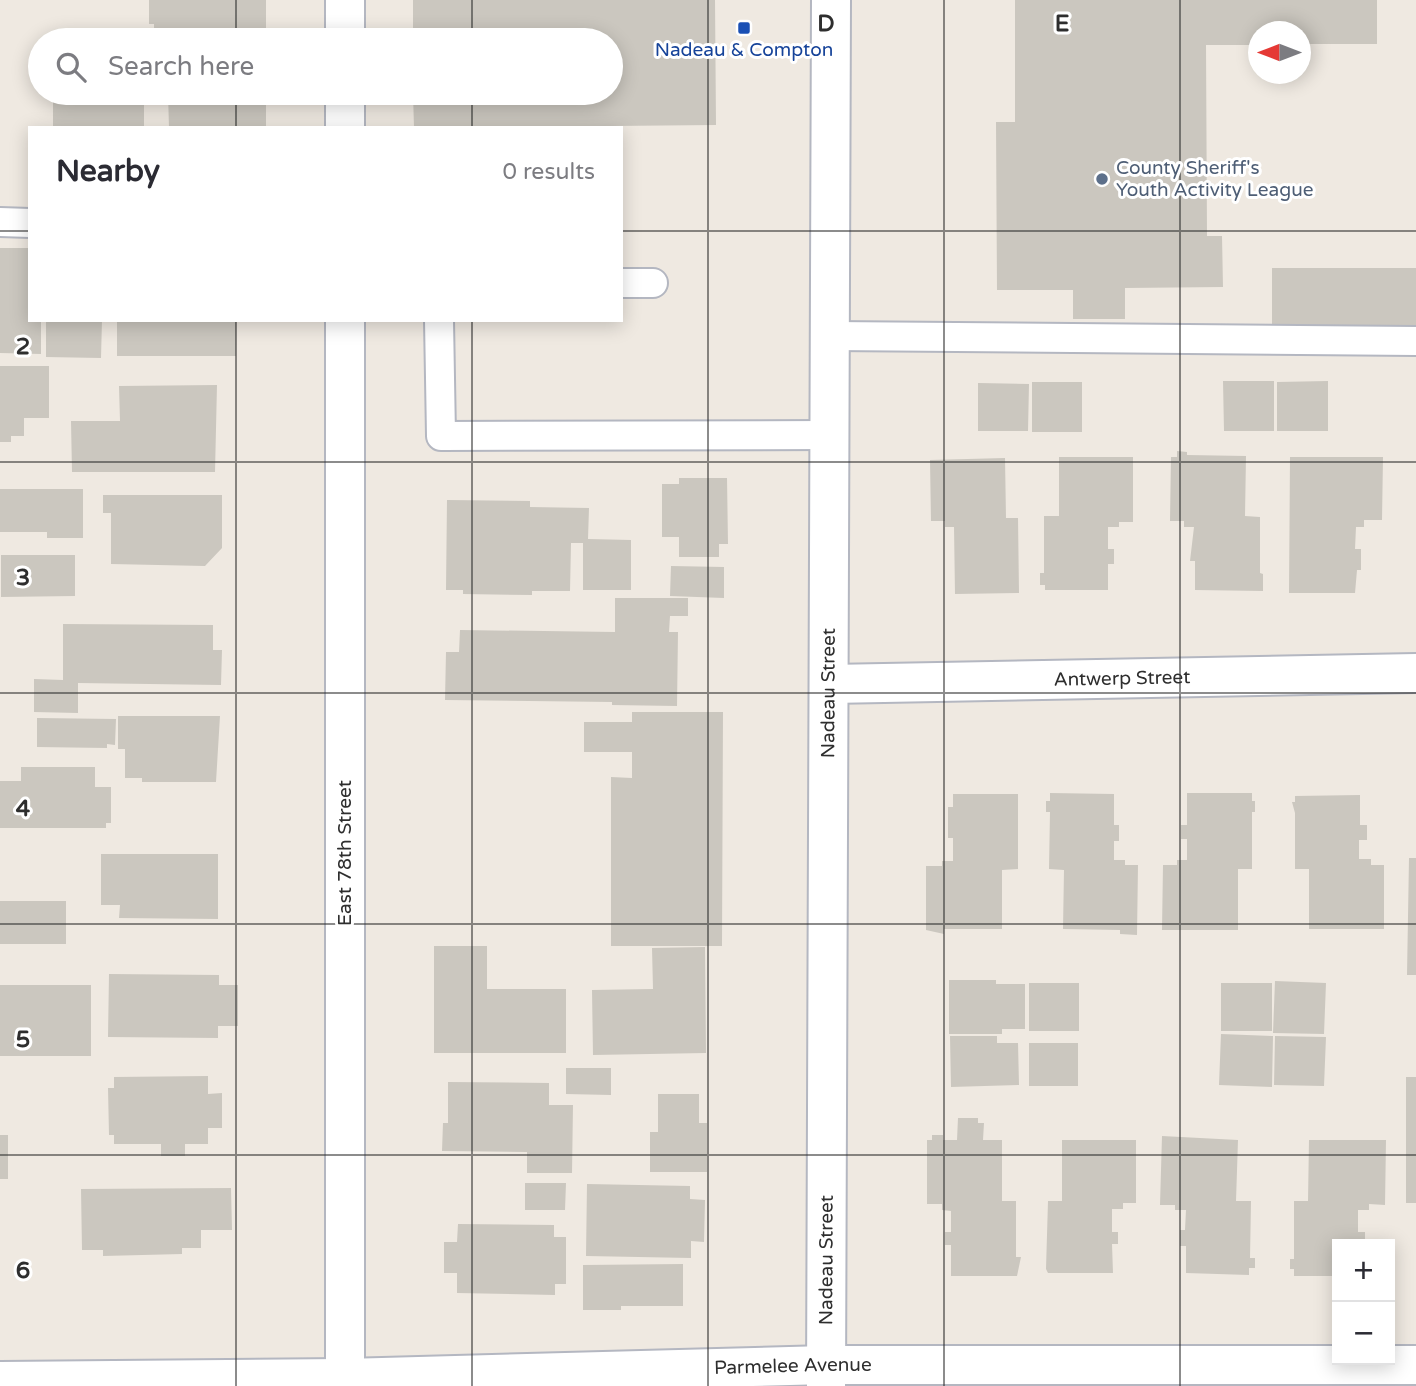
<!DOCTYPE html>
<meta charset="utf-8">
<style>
:root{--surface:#fff;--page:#f7f7f7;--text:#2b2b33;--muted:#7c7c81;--line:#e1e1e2}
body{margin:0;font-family:"Varela Round",sans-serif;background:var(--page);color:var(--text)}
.controls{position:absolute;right:21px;bottom:21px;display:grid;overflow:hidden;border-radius:0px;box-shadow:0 4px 18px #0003}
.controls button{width:63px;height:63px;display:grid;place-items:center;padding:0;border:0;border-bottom:2px solid var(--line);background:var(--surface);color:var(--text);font:35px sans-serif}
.compass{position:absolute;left:1248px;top:21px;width:63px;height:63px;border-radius:50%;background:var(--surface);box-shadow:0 4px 18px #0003;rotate:270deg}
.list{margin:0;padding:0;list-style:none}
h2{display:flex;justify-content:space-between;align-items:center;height:91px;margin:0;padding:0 28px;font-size:30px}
h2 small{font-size:23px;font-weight:400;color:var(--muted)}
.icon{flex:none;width:38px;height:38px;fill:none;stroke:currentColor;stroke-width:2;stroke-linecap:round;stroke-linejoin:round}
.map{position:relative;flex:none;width:1416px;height:1386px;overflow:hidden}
.search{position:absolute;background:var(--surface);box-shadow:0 4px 18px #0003;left:28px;top:28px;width:595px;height:77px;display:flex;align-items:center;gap:18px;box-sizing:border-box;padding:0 24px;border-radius:38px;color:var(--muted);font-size:26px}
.panel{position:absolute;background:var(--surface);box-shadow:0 4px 18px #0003;left:28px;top:126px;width:595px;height:196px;border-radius:0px}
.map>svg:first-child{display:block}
.building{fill:#cbc7bf}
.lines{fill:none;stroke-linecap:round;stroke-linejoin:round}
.lane-casing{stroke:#b4b7c1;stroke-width:32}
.street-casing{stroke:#b4b7c1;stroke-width:42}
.secondary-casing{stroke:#b4b7c1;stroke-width:42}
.lane{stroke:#fff;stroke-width:28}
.street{stroke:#fff;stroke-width:38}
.secondary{stroke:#fff;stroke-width:38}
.grid{fill:none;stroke:#2e2e2e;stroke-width:2;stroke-opacity:0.55}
.transit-dot{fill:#1a4fb4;stroke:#fff;stroke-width:2.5}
.service-dot{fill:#5c6f8a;stroke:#fff;stroke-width:2.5}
.labels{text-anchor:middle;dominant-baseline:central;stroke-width:6;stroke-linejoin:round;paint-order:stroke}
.transit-label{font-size:19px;fill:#164399;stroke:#fff}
.service-label{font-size:19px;fill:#4e5e75;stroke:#fff;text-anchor:start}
.street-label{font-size:19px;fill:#2e2e2e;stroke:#fff}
.grid-label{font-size:23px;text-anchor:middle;font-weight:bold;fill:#2e2e2e;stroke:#fff;stroke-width:6;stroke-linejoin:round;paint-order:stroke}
</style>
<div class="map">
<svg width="1416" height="1386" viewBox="0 0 1416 1386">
<rect width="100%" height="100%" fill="#efe9e1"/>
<path class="building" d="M 149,0 L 266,0 L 266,40 L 154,40 L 154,24 L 149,24 Z
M 413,0 L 715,0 L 716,125 L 414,128 L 413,93 L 611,93 L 611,40 L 413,40 Z
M 1015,0 L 1377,0 L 1377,44 L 1300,44 L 1300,32 L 1258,32 L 1258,45 L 1206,45 L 1207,236 L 1222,236 L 1223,287 L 1125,288 L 1125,319 L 1073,319 L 1073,290 L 997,290 L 996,122 L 1015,122 Z
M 53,93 L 144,93 L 144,128 L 53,128 Z
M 168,93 L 266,93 L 266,128 L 169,128 Z
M 0,248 L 30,248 L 30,320 L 41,320 L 41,354 L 0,353 Z
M 1272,268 L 1416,268 L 1416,326 L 1272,326 Z
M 46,320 L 102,320 L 101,358 L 46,357 Z
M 117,320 L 236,320 L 236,356 L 117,356 Z
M 0,366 L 49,366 L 49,418 L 24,418 L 24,436 L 11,436 L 11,442 L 0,442 Z
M 1223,381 L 1274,381 L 1274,431 L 1224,431 Z
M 1328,381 L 1328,431 L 1277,431 L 1277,382 Z
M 1032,382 L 1082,382 L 1082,432 L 1032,432 Z
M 978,383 L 1029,384 L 1028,431 L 978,431 Z
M 217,385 L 215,472 L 72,472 L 71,421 L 120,421 L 119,386 Z
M 1177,451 L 1187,452 L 1187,455 L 1246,456 L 1245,516 L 1260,517 L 1260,573 L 1263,574 L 1263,591 L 1195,590 L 1195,561 L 1190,561 L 1194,527 L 1184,527 L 1184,521 L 1170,521 L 1171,457 L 1177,457 Z
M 1059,457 L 1133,457 L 1133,522 L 1119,522 L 1119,527 L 1108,527 L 1108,549 L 1114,549 L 1114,564 L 1108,564 L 1108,590 L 1045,590 L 1045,585 L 1040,585 L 1040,573 L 1044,573 L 1044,516 L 1059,516 Z
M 1290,457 L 1383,457 L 1382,520 L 1364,520 L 1364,527 L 1356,527 L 1355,549 L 1361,549 L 1361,570 L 1357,570 L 1355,593 L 1289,593 Z
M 1005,458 L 1006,518 L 1018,518 L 1019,593 L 955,594 L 954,527 L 945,527 L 945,521 L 931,521 L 930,460 Z
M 679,478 L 727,478 L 728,544 L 719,544 L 719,557 L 679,557 L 679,537 L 662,537 L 662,484 L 679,484 Z
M 0,489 L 83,489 L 83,538 L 47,538 L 47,532 L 0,532 Z
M 103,495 L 222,495 L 222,548 L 205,566 L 111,564 L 111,513 L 103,513 Z
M 447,500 L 530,501 L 530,507 L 589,508 L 588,539 L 631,540 L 631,590 L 583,590 L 583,543 L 571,543 L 570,591 L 532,591 L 532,595 L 463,594 L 463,590 L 446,590 Z
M 1,555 L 75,555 L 75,596 L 1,597 Z
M 671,566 L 724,567 L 724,598 L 670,596 Z
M 615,598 L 688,598 L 688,616 L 670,616 L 669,632 L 678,632 L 677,706 L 612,705 L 612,702 L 445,700 L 446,652 L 459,652 L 460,630 L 615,632 Z
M 63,624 L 213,625 L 213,650 L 222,650 L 221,685 L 78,683 L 78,713 L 34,712 L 34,679 L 63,680 Z
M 632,712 L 723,712 L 722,946 L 611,946 L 611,777 L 632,778 L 632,752 L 584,752 L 584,722 L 632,722 Z
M 118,716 L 220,716 L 216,782 L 142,782 L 142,778 L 125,778 L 125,749 L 118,749 Z
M 37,718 L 116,719 L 115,745 L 107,744 L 107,748 L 37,747 Z
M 21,767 L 95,767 L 95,787 L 111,787 L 111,823 L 106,823 L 106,828 L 0,828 L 0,781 L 21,781 Z
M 1050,793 L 1114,794 L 1114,825 L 1119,825 L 1119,841 L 1114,841 L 1114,860 L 1125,860 L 1125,865 L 1138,865 L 1137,935 L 1120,934 L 1120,930 L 1063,929 L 1064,870 L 1049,869 L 1050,812 L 1046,812 L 1046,801 L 1050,801 Z
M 1187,793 L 1252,793 L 1252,801 L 1255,801 L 1255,812 L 1252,812 L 1252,869 L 1238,869 L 1238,930 L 1162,930 L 1163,865 L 1177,865 L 1177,860 L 1187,860 L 1187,839 L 1181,839 L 1181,825 L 1187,825 Z
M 953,794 L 1018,794 L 1018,869 L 1002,870 L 1002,929 L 944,929 L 944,934 L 926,930 L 926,866 L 942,866 L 942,861 L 953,861 L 953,838 L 948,838 L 948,807 L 953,807 Z
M 1360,795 L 1360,825 L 1367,825 L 1367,840 L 1359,840 L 1359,859 L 1371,859 L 1371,865 L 1384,865 L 1384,929 L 1309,929 L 1309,869 L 1295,869 L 1295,813 L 1292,802 L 1295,802 L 1295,796 Z
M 101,854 L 218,854 L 218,919 L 119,918 L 120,905 L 101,905 Z
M 1409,858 L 1416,858 L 1416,975 L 1407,975 Z
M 0,901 L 66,901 L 66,944 L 0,944 Z
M 434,946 L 487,946 L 487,989 L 566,989 L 566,1053 L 434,1053 Z
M 705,947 L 706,1053 L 593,1055 L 592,990 L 653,989 L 652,948 Z
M 109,974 L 219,975 L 219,985 L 238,985 L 238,1026 L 218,1026 L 218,1038 L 108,1037 Z
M 949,980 L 996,980 L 996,984 L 1025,984 L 1025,1029 L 1002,1029 L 1002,1034 L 949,1034 Z
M 1275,981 L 1326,983 L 1324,1034 L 1273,1033 Z
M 1029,983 L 1079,983 L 1079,1031 L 1029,1031 Z
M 1221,983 L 1272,983 L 1272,1031 L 1221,1031 Z
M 0,985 L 91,985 L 91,1056 L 0,1056 Z
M 1221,1034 L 1273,1036 L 1272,1087 L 1219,1085 Z
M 950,1036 L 997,1036 L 997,1043 L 1018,1043 L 1019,1085 L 951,1087 Z
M 1275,1036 L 1326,1037 L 1324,1086 L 1274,1085 Z
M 1029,1043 L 1078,1043 L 1078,1086 L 1029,1086 Z
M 566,1068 L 611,1068 L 611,1095 L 566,1094 Z
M 208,1076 L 208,1094 L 222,1093 L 222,1128 L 208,1128 L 208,1144 L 185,1144 L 185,1156 L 161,1156 L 161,1144 L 114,1144 L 114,1135 L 109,1135 L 108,1088 L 114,1088 L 114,1077 Z
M 1406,1077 L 1416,1077 L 1416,1203 L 1406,1203 Z
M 448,1082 L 549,1083 L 549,1105 L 573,1105 L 572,1173 L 527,1173 L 527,1152 L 442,1151 L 443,1123 L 448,1123 Z
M 658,1094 L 699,1094 L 699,1123 L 707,1123 L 707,1172 L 650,1172 L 650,1132 L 658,1132 Z
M 958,1118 L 978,1118 L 978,1123 L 984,1123 L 983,1140 L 1002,1140 L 1002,1201 L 1016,1201 L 1016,1257 L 1021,1257 L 1017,1276 L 951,1276 L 951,1245 L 945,1245 L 945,1232 L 951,1232 L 951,1211 L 942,1210 L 942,1204 L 927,1204 L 927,1140 L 932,1140 L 932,1135 L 943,1135 L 943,1140 L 957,1140 Z
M 0,1135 L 8,1135 L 8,1179 L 0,1179 Z
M 1162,1136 L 1238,1140 L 1236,1201 L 1251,1201 L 1250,1258 L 1255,1258 L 1255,1268 L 1249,1268 L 1249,1275 L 1186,1273 L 1186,1246 L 1180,1246 L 1180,1230 L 1185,1230 L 1186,1210 L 1175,1210 L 1175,1205 L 1160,1205 Z
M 1062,1140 L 1136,1140 L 1136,1203 L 1123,1203 L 1123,1209 L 1112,1209 L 1112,1232 L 1118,1232 L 1118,1244 L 1112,1244 L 1113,1273 L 1048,1273 L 1046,1269 L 1048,1201 L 1062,1201 Z
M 1309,1140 L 1386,1140 L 1385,1205 L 1369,1204 L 1369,1210 L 1358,1210 L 1358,1232 L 1365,1232 L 1365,1244 L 1337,1244 L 1337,1276 L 1294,1276 L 1294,1269 L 1290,1269 L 1290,1259 L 1294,1259 L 1294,1201 L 1308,1201 Z
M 525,1183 L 566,1183 L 565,1210 L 525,1210 Z
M 587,1184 L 690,1186 L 690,1199 L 705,1200 L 704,1242 L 691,1241 L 691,1258 L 586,1256 Z
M 231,1188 L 232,1230 L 201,1230 L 201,1248 L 182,1248 L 182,1254 L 103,1256 L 103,1250 L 82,1250 L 81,1189 Z
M 458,1224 L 554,1225 L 554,1237 L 566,1237 L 566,1284 L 555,1284 L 555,1295 L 457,1293 L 457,1273 L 444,1273 L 444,1242 L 457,1242 Z
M 683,1264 L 683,1306 L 621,1306 L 621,1310 L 583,1310 L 583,1265 Z"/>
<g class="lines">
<defs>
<path id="lane" d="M 0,222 L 30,223
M 621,283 L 653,283
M 439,320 L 441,436 L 831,435
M 831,336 L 1416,341"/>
<g id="street">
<path d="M 345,0 L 345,40"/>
<path d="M 345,93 L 345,128"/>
<path id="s1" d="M 830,684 L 1416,673"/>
<path id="s2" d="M 0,1381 L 345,1378 L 826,1365 L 1416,1365"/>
<path d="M 345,1386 L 345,320"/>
</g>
<g id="secondary">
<path id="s3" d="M 826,1386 L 831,0"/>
</g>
</defs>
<use href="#lane" class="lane-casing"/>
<use href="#street" class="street-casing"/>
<use href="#secondary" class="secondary-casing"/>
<use href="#lane" class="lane"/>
<use href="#street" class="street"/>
<use href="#secondary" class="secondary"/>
</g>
<path class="grid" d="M 236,0 L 236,40M 472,0 L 472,40M 708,0 L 708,1386M 944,0 L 944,1386M 1180,0 L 1180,1386M 236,93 L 236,128M 472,93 L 472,128M 0,231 L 30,231M 621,231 L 1416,231M 236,320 L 236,1386M 472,320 L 472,1386M 0,462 L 1416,462M 0,693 L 1416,693M 0,924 L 1416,924M 0,1155 L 1416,1155"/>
<rect class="transit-dot" x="737" y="21" width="14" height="14" rx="3.5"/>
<circle class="service-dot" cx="1102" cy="179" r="7"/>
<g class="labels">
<g class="transit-label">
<text x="744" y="50">Nadeau &amp; Compton</text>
</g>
<g class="service-label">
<text x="1116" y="168">County Sheriff's<tspan x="1116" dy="22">Youth Activity League</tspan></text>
</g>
<g class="street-label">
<text stroke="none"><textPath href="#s1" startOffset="292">Antwerp Street</textPath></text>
<text stroke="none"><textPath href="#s3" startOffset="693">Nadeau Street</textPath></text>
<text transform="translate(345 853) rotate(-90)">East 78th Street</text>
<text stroke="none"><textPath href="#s3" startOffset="126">Nadeau Street</textPath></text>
<text stroke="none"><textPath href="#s2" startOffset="793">Parmelee Avenue</textPath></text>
</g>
</g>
<g class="grid-label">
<text x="826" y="31">D</text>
<text x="1062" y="31">E</text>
<text x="23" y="354">2</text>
<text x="23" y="585">3</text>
<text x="23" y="816">4</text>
<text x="23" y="1047">5</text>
<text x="23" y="1278">6</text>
</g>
</svg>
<div class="controls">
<button>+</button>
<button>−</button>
</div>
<svg class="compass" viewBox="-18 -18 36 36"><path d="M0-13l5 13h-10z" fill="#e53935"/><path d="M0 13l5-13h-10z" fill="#7c7c81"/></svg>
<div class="search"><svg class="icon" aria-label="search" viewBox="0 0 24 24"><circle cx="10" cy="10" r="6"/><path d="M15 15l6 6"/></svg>Search here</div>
<section class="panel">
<h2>Nearby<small>0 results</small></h2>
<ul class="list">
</ul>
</section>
</div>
